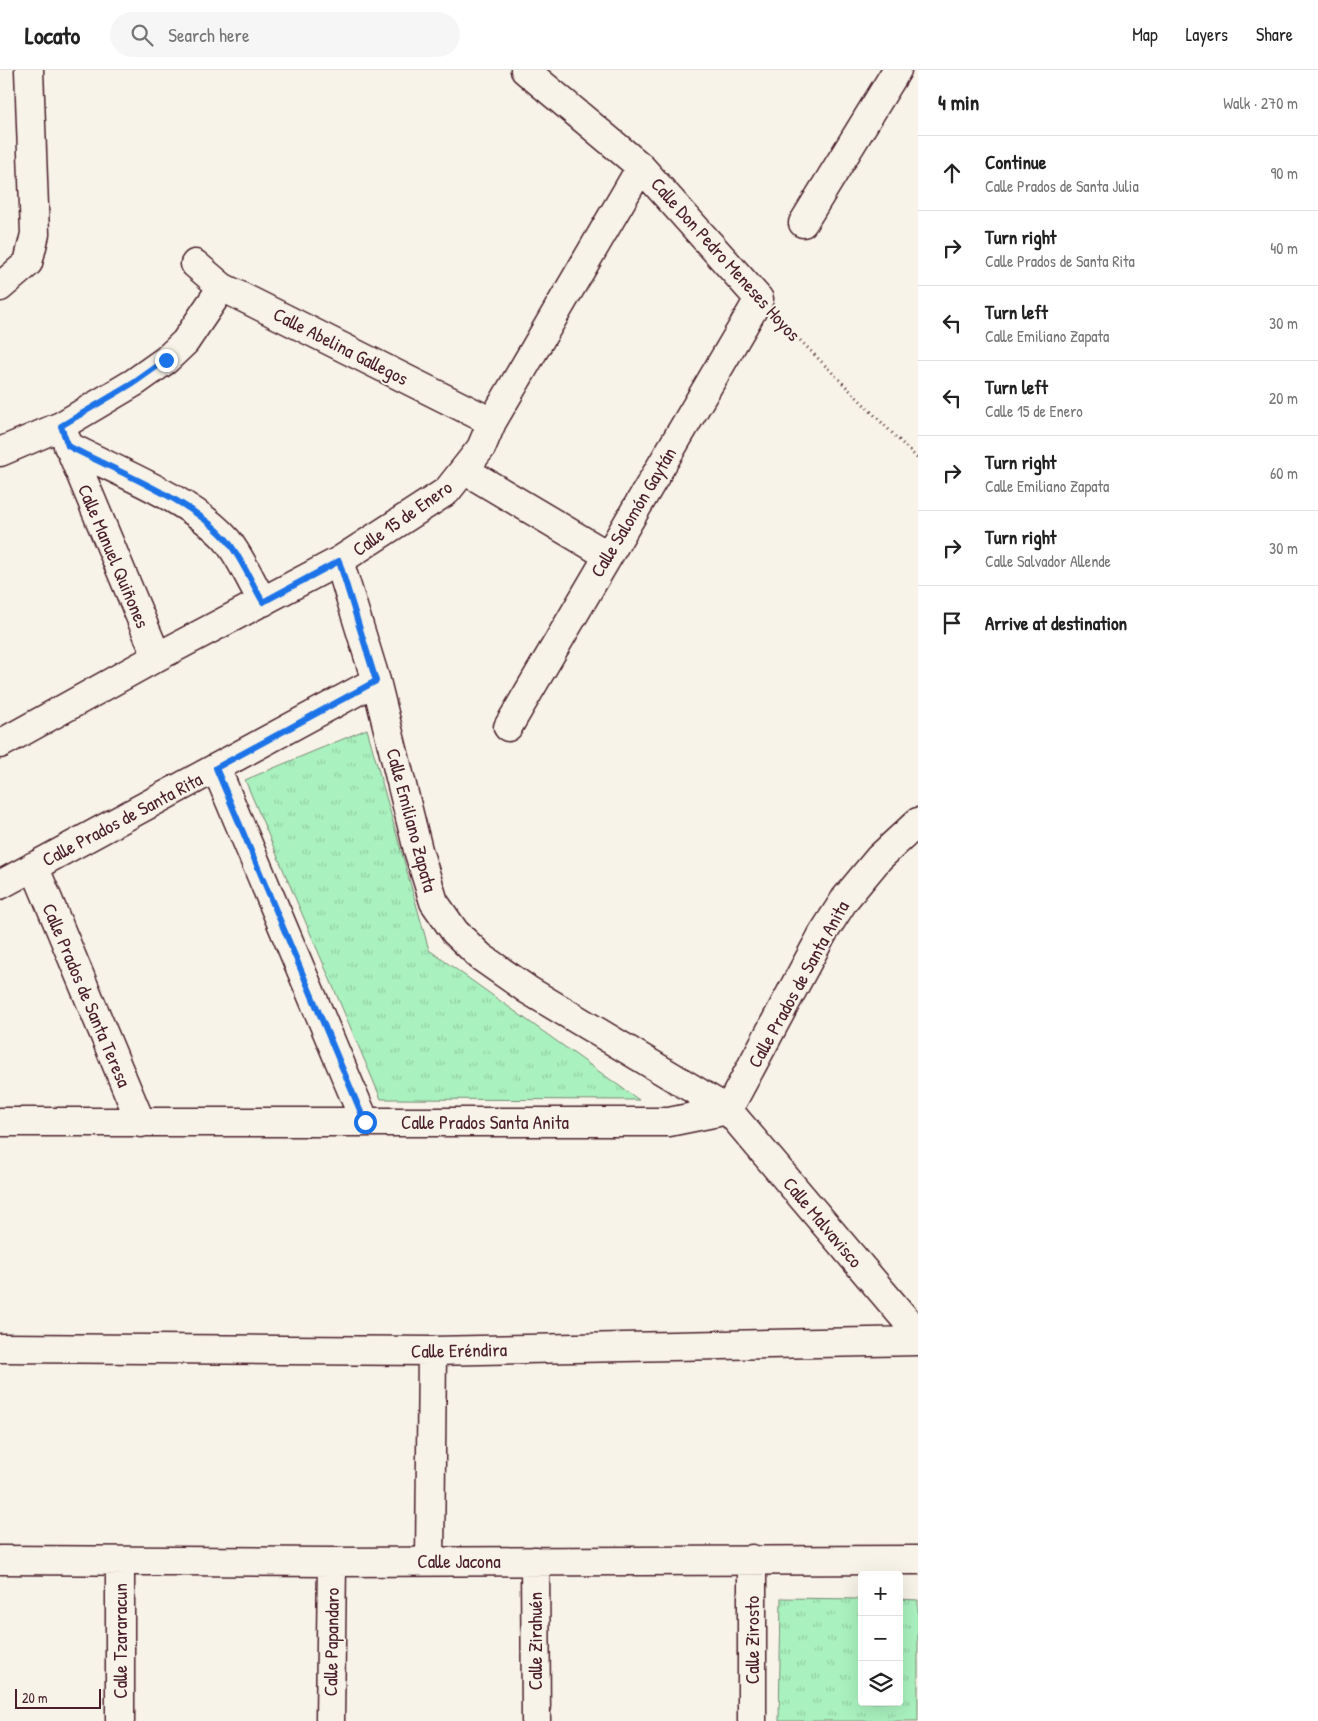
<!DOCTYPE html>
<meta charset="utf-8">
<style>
:root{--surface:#fff;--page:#f6f6f6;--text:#222;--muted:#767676;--line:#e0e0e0}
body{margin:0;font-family:"Patrick Hand",sans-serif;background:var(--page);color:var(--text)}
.controls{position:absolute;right:15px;bottom:15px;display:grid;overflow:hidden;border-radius:5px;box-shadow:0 5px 20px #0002}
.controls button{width:45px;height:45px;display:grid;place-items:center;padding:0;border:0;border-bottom:1px solid var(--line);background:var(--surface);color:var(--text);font:25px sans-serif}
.scale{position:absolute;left:15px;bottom:12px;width:86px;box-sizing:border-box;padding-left:5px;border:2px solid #4a1f2b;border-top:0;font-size:14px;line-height:18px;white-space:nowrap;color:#4a1f2b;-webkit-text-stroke:4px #f7f3e8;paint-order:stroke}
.stop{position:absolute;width:15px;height:15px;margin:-11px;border:4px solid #1a73e8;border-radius:50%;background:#fff}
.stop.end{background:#1a73e8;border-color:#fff;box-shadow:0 1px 5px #0008}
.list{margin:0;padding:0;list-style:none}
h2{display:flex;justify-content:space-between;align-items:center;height:65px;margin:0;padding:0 20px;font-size:21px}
h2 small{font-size:16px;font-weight:400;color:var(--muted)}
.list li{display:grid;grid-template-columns:32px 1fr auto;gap:15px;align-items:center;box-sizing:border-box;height:75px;padding:0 20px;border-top:1px solid var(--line)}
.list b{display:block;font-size:19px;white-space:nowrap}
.list p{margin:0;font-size:16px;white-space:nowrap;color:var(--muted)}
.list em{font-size:16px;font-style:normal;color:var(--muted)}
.icon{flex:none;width:28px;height:28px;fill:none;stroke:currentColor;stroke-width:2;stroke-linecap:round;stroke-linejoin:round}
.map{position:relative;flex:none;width:918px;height:1651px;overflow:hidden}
header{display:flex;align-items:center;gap:30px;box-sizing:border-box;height:70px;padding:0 25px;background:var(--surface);border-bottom:1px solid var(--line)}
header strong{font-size:24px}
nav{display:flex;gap:28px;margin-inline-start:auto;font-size:18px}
.search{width:350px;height:45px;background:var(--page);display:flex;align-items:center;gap:12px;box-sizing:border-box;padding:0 18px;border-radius:28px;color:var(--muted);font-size:19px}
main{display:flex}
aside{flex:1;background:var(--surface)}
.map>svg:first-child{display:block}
.park{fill:url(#park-tufts);stroke:#7a8874}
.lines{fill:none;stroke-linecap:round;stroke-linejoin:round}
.minor-casing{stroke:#4a1f2b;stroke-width:31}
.path{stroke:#4a1f2b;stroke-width:3;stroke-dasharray:1 4;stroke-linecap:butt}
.minor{stroke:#f7f3e8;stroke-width:28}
.route{stroke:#1a73e8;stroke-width:6}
.labels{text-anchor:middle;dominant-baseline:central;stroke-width:4;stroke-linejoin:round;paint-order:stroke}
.street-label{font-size:19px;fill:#4a1f2b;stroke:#f7f3e8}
</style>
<header>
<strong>Locato</strong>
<div class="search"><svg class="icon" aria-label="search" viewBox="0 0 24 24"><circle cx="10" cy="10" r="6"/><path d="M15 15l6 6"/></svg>Search here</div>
<nav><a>Map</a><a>Layers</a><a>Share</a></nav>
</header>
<main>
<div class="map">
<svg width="918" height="1651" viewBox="0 0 918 1651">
<defs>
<pattern id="park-tufts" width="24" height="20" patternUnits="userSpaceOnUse" patternTransform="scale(1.25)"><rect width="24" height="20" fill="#a9f1be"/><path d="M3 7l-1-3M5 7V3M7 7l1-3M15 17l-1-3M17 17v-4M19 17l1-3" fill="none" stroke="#93cea3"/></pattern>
</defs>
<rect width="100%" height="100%" fill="#f7f3e8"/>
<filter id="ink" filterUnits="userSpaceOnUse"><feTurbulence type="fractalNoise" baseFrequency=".02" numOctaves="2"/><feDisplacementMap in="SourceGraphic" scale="10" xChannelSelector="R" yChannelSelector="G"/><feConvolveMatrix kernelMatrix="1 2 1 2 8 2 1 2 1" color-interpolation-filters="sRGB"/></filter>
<g filter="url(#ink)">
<path class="park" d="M 367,659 L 429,880 L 639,1030 L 381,1029 L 245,710 Z
M 781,1528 L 862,1529 L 862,1632 L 899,1632 L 899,1529 L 918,1530 L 918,1651 L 779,1651 Z"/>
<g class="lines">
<defs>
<path id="minor" d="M 803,153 L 897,0
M 195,194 L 222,217 L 492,352
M 0,217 L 28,193 L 35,164 L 29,0
M 66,369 L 157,587
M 68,376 C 116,401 190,429 226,469 C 241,487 251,512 263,532
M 0,382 L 61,356 L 135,312 L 166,290 L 185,272 L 222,217
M 466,401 L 607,485
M 339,491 L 376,611 L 418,780 L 434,832 L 455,862 L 481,887 L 528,920 L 728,1040 L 918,1264
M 508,657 L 759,229 L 641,97 L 525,0
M 0,674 L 157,587 L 339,491 L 447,421 L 481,378 L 492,352 L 641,97
M 216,698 L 365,1052
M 34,796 L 141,1053
M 0,815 L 376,611
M 728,1040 L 822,865 L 845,829 L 879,788 L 918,752
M 0,1052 L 669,1052 L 728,1040
M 0,1278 L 432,1281 L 918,1271
M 0,1490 L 332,1492 L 918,1490
M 430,1491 L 432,1281
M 535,1491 L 536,1651
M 120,1651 L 120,1491
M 330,1651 L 332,1492
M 752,1651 L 752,1489"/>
</defs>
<use href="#minor" class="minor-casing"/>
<path class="path" d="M 779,249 L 918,389"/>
<use href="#minor" class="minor"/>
</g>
</g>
<g class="lines" filter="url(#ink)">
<path class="route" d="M 166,290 L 135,312 L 61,356 L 68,376 C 116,401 190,429 226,469 C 241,487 251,512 263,532 L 339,491 L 376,611 L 216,698 L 365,1052"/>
</g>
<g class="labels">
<g class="street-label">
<text transform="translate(726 189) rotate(48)">Calle Don Pedro Meneses Hoyos</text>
<text transform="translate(341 276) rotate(27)">Calle Abelina Gallegos</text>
<text transform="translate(633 442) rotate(-59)">Calle Salomón Gaytán</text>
<text transform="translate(402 448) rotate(-35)">Calle 15 de Enero</text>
<text transform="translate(114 486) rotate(67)">Calle Manuel Quiñones</text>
<text transform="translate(122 749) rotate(-28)">Calle Prados de Santa Rita</text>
<text transform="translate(412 750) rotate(75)">Calle Emiliano Zapata</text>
<text transform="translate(798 914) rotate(-61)">Calle Prados de Santa Anita</text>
<text transform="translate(87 925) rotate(67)">Calle Prados de Santa Teresa</text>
<text x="485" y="1052">Calle Prados Santa Anita</text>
<text transform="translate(823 1152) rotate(50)">Calle Malvavisco</text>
<text transform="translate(459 1280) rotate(-1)">Calle Eréndira</text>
<text x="459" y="1491">Calle Jacona</text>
<text transform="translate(752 1570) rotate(-90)">Calle Zirosto</text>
<text transform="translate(120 1571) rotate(-90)">Calle Tzararacun</text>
<text transform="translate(535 1571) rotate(-90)">Calle Zirahuén</text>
<text transform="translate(331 1572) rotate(-89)">Calle Papandaro</text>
</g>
</g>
</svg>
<div class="controls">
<button>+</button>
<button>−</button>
<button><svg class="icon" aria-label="layers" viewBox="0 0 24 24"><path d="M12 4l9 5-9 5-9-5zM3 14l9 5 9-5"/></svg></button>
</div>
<div class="scale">20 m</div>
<div class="stop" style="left:365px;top:1052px"></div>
<div class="stop end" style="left:166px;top:290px"></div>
</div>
<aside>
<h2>4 min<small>Walk · 270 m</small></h2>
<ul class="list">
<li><svg class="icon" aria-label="ahead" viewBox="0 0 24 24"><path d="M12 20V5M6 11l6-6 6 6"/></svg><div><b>Continue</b><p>Calle Prados de Santa Julia</p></div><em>90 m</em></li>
<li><svg class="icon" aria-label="right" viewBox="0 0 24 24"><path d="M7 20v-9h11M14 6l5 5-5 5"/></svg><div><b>Turn right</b><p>Calle Prados de Santa Rita</p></div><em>40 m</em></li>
<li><svg class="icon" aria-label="left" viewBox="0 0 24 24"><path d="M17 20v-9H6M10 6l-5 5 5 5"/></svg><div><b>Turn left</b><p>Calle Emiliano Zapata</p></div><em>30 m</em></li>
<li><svg class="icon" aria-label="left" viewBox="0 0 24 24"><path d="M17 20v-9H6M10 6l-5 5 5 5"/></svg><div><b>Turn left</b><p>Calle 15 de Enero</p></div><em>20 m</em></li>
<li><svg class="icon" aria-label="right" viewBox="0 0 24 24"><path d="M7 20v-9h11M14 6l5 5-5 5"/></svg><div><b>Turn right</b><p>Calle Emiliano Zapata</p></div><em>60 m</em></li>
<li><svg class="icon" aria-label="right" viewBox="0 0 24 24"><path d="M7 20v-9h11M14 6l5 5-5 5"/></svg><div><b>Turn right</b><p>Calle Salvador Allende</p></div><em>30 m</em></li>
<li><svg class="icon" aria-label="arrive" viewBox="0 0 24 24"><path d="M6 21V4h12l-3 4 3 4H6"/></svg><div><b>Arrive at destination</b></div></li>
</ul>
</aside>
</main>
